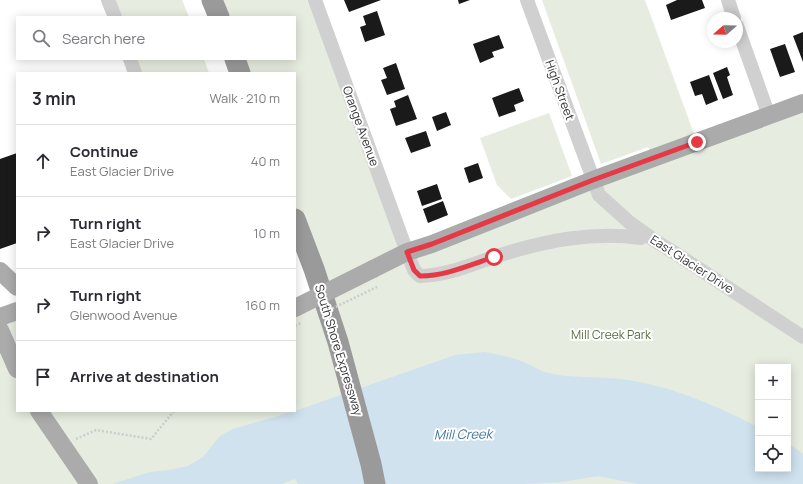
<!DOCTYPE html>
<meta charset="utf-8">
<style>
:root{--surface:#fff;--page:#f7f7f7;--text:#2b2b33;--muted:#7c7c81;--line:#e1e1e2}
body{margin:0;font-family:Manrope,sans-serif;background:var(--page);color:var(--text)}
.controls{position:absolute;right:12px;bottom:12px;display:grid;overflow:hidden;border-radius:0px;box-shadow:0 2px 10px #0003}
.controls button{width:36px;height:36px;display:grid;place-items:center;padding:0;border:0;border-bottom:1px solid var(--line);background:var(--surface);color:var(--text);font:20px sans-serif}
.compass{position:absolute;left:707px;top:12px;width:36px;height:36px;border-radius:50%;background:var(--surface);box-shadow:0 2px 10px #0003;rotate:250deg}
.stop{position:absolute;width:12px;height:12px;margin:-9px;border:3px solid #e63946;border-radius:50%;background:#fff}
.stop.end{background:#e63946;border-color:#fff;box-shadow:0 1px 4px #0008}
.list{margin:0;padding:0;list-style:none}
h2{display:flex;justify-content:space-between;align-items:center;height:52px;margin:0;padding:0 16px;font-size:17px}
h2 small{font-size:13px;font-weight:400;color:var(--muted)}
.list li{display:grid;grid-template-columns:26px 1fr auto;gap:12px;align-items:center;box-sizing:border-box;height:72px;padding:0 16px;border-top:1px solid var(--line)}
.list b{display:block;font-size:15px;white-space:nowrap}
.list p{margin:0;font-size:13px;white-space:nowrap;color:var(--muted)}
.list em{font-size:13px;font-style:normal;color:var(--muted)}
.icon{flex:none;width:22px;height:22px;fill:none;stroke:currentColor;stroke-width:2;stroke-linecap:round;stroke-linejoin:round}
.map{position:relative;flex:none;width:803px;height:484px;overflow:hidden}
.search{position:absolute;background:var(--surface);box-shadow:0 2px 10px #0003;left:16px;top:16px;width:280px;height:44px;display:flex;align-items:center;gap:10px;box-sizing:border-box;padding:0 14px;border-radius:0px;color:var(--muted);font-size:15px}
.panel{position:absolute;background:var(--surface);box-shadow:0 2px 10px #0003;left:16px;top:72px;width:280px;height:340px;border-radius:0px}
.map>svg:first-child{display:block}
.green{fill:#e6ecdf;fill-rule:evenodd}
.water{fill:#cfe2ee}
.building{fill:#1a1a1a}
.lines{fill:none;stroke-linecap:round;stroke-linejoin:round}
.path{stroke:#cdcdcd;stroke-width:2.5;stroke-dasharray:2 2;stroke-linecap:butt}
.minor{stroke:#d0d0d0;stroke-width:14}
.major{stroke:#ababab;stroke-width:18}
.highway{stroke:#9a9a9a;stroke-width:21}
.path-bridge{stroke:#cdcdcd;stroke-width:2.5;stroke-dasharray:2 2;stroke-linecap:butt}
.major-bridge{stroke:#ababab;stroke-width:18}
.route{stroke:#e63946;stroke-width:5}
.labels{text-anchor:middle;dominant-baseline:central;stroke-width:4;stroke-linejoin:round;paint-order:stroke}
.street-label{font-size:12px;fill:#333;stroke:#fff}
.park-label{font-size:12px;fill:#56703f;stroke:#fff}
.water-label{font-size:13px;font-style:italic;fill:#3f7597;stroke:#fff}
</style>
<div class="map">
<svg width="803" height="484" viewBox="0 0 803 484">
<rect width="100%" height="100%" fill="#fff"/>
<path class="green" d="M 108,0 L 182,0 L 189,17 L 115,17 Z
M 212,0 L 315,0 L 407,252 L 653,158 L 648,147 L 601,164 L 542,0 L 645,0 L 697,142 L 803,103 L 803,484 L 0,484 L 0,318 L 17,311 L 17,411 L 295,411 L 295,307 L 323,294 L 295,219 L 295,73 L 240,73 L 235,59 L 295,59 L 295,17 L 219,17 ZM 758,367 L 788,367 L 788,469 L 758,469 Z
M 130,59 L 204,59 L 209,73 L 135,73 Z
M 549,113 L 572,176 L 511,199 L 497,185 L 480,138 Z"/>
<path class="water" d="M 485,352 C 499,355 513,357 526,363 C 533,366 539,370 545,372 C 570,379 596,376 621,379 C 669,385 715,405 758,427 L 758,469 L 788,469 L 788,443 L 803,454 L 803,484 L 638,484 L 598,476 L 562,482 L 524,484 L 298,484 L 295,479 L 281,484 L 112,484 L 150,472 L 169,470 L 188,466 L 203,457 L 220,436 L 233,429 L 295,411 L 455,355 Z"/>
<path class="building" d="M 344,0 L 381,0 L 349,12 Z
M 458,0 L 470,0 L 459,4 Z
M 677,0 L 702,0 L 705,8 L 671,20 L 666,5 Z
M 377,11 L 385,35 L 365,42 L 360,27 L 366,25 L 363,16 Z
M 803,32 L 803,62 L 793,36 Z
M 499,35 L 504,48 L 492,52 L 494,57 L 480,63 L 473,44 Z
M 785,44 L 795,72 L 780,77 L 770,49 Z
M 396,63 L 405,89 L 387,95 L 381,80 L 387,78 L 383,68 Z
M 727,67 L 730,75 L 727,77 L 733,95 L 723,99 L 713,73 Z
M 709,75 L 718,100 L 706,105 L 702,94 L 695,96 L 690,82 Z
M 519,88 L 524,101 L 514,105 L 516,111 L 499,117 L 492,98 Z
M 408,95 L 417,119 L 396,126 L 390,109 L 396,107 L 394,101 Z
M 446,112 L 451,125 L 437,131 L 432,117 Z
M 426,131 L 431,146 L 411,153 L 405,138 Z
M 17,153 L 17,243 L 0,249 L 0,159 Z
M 478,163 L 483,178 L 469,183 L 464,168 Z
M 437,184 L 442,199 L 422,206 L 417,191 Z
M 443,201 L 448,215 L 428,223 L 423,209 Z"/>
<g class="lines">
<path class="path" d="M 76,439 L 96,430 L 151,439 L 174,411"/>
<path class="minor" d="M 108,0 L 115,17
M 315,0 L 407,252 L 414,270 L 420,276 C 446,276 472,264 497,256 C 544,241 592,231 641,238
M 527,0 L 599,195 L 629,222 L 654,240 L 678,255 L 803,337
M 728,0 L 734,18
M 737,26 L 769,116
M 130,59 L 135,73"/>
<path class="major" d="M 373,269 L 407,252 L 432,244 L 593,180 L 803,103
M 0,271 L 17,287
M 0,317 L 17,311
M 0,330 L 17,369
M 39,411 L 89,484"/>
<path class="highway" d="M 212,0 L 219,17
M 235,59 L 240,73
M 295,219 L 314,269 L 338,342 L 371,464 L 375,484"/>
<path class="path-bridge" d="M 325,312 L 379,286
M 295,326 L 301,323"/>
<path class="major-bridge" d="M 295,308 L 373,269"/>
</g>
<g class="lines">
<path class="route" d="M 494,257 C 470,265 445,276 420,276 L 414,270 L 407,252 L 432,244 L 593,180 L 697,142"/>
</g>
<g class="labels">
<g class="street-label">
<text transform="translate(560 90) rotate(70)">High Street</text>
<text transform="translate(361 126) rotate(70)">Orange Avenue</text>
<text transform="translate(692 264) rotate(33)">East Glacier Drive</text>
<text transform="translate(339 350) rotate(73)">South Shore Expressway</text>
</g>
<g class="park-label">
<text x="611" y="334">Mill Creek Park</text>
</g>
<g class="water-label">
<text transform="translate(463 434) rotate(-1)">Mill Creek</text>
</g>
</g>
</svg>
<div class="controls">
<button>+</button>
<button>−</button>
<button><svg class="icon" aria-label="locate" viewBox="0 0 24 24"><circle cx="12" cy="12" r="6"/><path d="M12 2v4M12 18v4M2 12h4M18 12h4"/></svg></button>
</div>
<svg class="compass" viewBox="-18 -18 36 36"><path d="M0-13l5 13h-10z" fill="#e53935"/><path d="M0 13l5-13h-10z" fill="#7c7c81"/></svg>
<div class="stop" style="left:494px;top:257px"></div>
<div class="stop end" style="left:697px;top:142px"></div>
<div class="search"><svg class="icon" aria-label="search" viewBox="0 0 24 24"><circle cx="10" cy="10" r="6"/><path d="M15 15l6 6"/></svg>Search here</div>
<section class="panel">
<h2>3 min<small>Walk · 210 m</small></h2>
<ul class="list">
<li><svg class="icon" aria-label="ahead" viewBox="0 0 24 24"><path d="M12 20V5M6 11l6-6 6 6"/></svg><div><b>Continue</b><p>East Glacier Drive</p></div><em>40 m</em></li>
<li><svg class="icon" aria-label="right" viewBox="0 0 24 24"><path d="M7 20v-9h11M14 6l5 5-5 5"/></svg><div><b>Turn right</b><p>East Glacier Drive</p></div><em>10 m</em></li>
<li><svg class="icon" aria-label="right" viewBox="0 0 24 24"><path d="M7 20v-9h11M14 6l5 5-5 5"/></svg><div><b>Turn right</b><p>Glenwood Avenue</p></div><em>160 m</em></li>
<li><svg class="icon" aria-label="arrive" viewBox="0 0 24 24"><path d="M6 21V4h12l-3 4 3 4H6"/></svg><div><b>Arrive at destination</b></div></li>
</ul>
</section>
</div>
